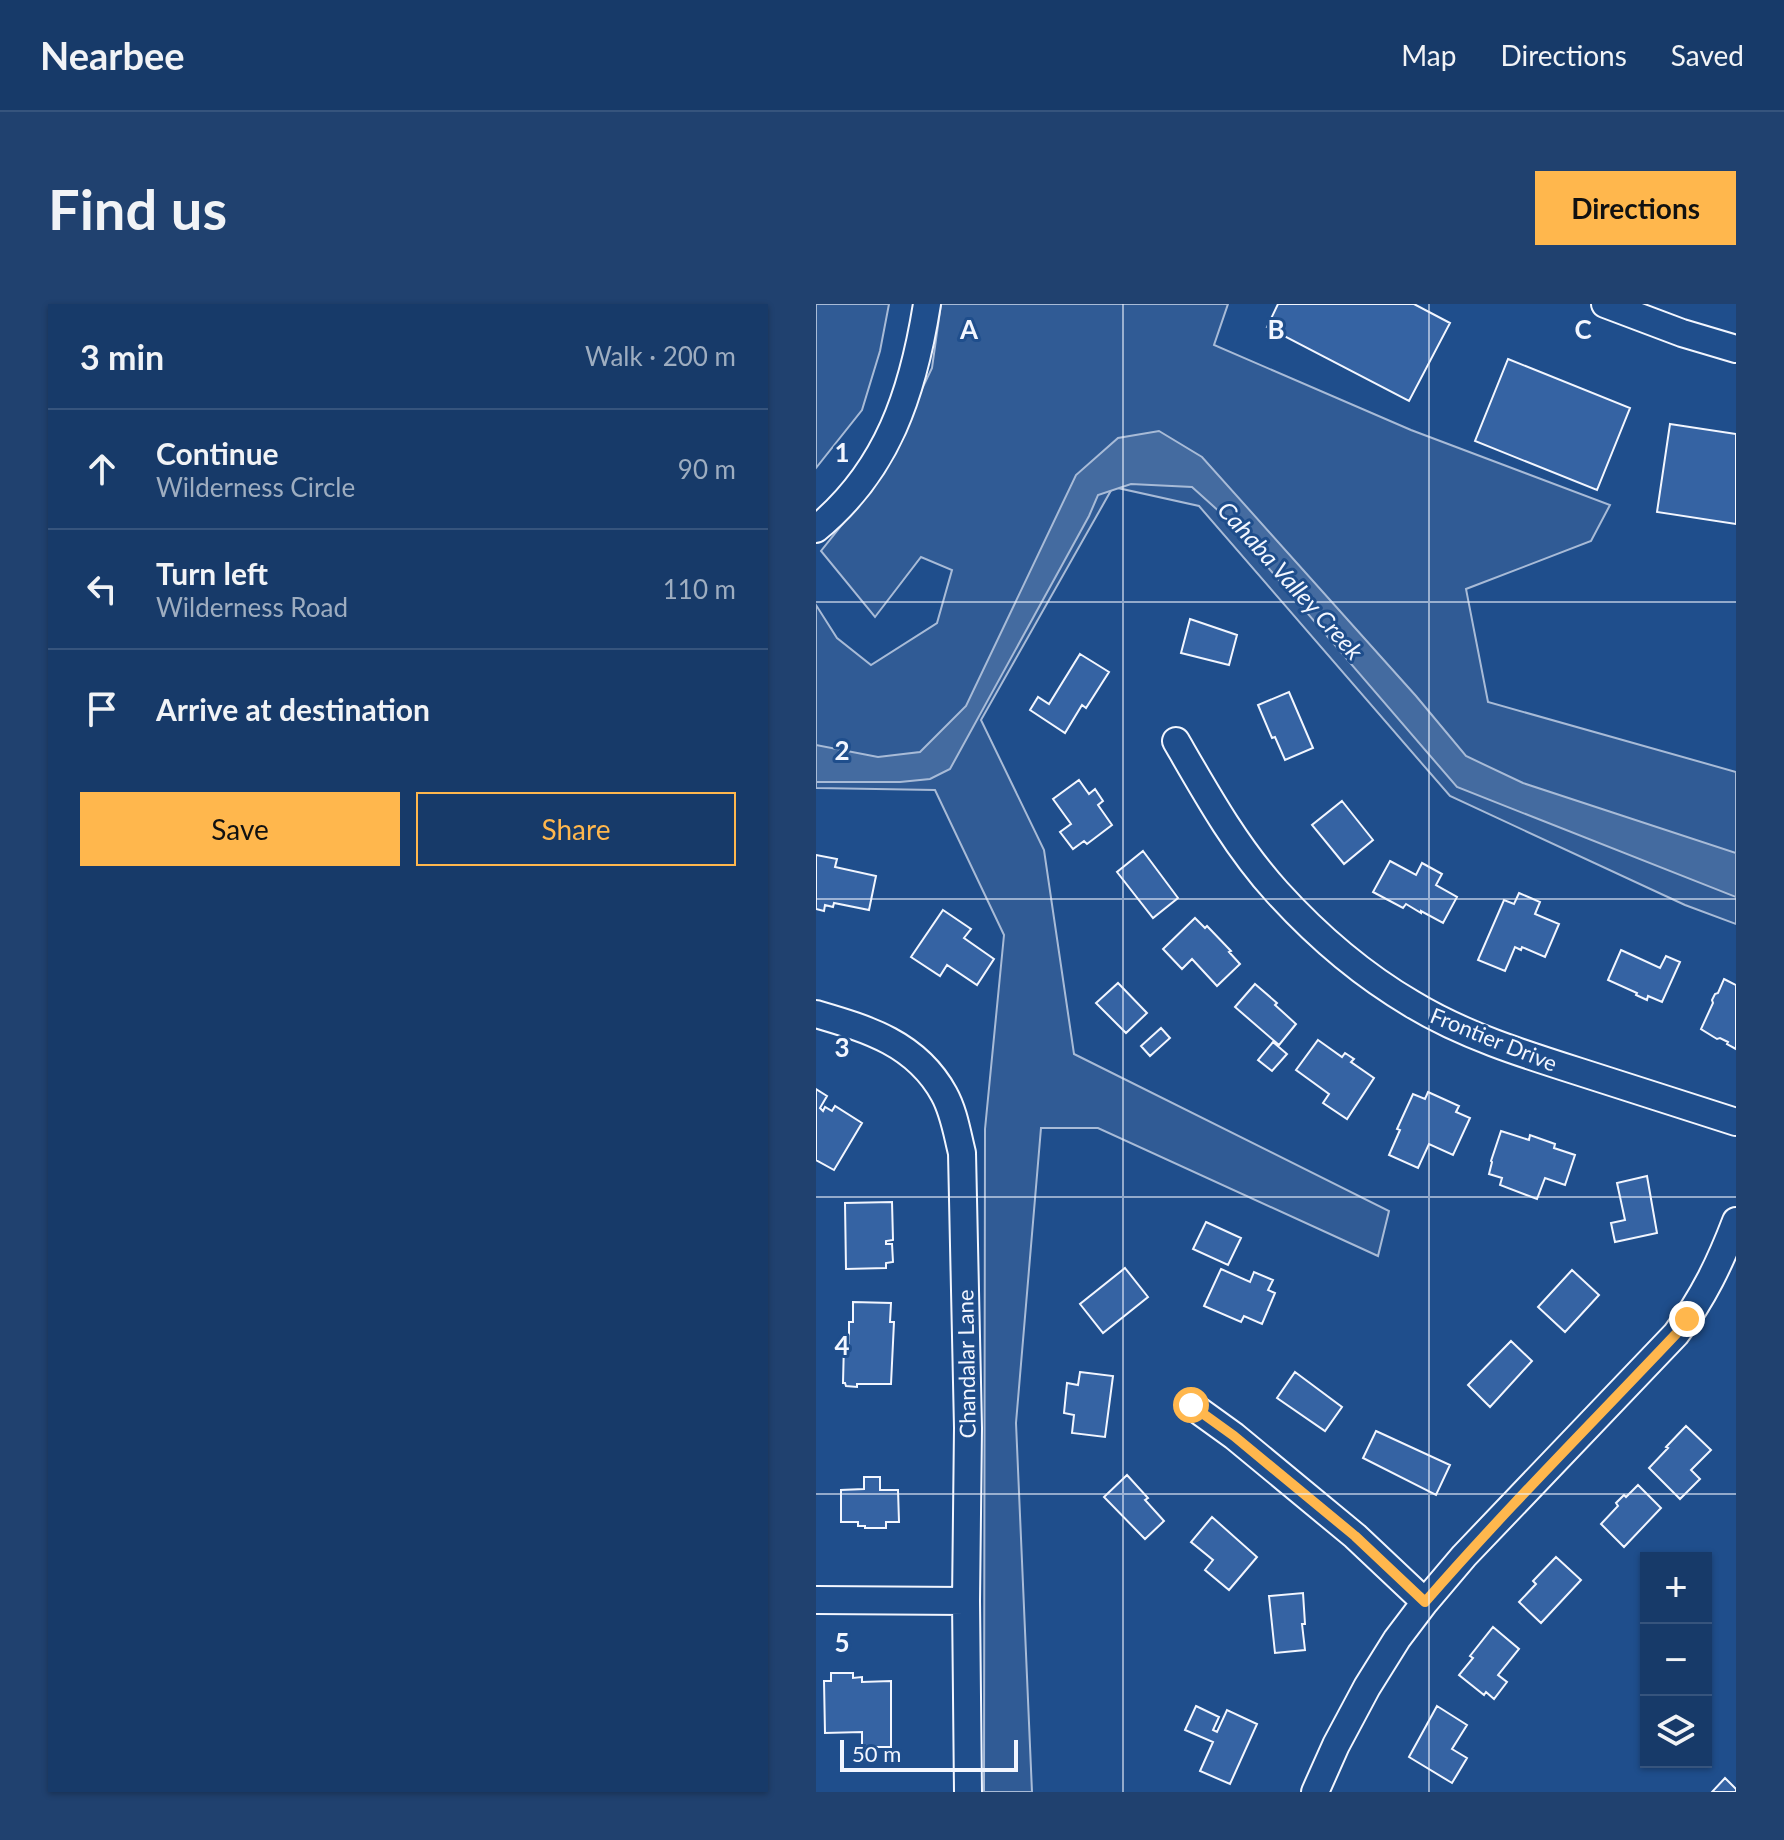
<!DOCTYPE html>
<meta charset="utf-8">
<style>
:root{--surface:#173a69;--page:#20416f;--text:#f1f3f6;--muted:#9eadc0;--line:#36547d;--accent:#ffb74d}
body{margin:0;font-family:Lato,sans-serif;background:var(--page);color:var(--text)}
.controls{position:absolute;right:24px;bottom:24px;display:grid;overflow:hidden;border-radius:0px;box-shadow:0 2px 6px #0004}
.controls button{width:72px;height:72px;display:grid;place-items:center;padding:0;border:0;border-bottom:2px solid var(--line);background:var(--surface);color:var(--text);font:40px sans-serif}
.scale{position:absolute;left:24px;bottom:20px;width:178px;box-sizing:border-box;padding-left:8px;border:4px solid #f2f6ff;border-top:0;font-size:22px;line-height:28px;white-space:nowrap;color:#f2f6ff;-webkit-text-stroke:6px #1f4e8c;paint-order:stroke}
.stop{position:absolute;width:24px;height:24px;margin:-18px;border:6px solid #ffb74d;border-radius:50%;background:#fff}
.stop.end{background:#ffb74d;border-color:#fff;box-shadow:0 2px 8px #0008}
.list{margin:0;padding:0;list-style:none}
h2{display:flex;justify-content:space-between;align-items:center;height:104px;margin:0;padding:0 32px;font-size:34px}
h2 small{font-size:26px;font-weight:400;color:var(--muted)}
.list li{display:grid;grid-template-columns:52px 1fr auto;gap:24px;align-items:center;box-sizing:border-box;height:120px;padding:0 32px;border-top:2px solid var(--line)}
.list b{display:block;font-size:30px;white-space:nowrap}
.list p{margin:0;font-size:26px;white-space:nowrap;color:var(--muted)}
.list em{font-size:26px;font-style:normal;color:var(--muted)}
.actions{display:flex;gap:16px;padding:24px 32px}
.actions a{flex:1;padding:18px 0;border:2px solid var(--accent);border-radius:0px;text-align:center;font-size:28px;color:var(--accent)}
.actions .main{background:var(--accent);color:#111}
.icon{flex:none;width:44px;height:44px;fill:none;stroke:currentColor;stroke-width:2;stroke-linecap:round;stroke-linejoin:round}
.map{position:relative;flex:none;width:920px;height:1488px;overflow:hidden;border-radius:0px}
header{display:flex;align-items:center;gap:48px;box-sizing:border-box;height:112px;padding:0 40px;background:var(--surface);border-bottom:2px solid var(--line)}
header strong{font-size:38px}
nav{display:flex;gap:44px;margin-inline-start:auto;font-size:28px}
.intro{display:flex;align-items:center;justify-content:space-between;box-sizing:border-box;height:192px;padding:0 48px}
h1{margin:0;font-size:56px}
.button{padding:20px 36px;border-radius:0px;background:var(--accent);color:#111;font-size:28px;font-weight:700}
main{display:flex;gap:48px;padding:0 48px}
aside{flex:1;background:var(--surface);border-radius:0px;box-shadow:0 2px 6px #0004}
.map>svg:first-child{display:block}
.built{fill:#305b95;stroke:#a8bbd7;stroke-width:2}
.water{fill:#446ba0;stroke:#a8bbd7;stroke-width:2}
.building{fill:#3563a3;stroke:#f2f6ff;stroke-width:2}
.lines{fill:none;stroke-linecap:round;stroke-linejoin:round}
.minor-casing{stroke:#f2f6ff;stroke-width:30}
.minor{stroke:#1f4e8c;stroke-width:26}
.route{stroke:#ffb74d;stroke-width:10}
.grid{fill:none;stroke:#f2f6ff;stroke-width:2;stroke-opacity:0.55}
.labels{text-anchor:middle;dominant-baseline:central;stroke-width:6;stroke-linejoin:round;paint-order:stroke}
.street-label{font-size:22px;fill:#f2f6ff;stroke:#1f4e8c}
.water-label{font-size:24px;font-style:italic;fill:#f2f6ff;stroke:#1f4e8c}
.grid-label{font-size:26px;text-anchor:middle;font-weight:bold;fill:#f2f6ff;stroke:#1f4e8c;stroke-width:6;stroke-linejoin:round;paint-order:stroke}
</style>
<header>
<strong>Nearbee</strong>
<nav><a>Map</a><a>Directions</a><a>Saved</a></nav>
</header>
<div class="intro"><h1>Find us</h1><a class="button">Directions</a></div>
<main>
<aside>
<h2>3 min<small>Walk · 200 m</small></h2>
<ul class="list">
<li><svg class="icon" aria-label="ahead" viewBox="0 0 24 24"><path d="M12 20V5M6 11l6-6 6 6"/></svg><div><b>Continue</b><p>Wilderness Circle</p></div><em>90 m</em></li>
<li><svg class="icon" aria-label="left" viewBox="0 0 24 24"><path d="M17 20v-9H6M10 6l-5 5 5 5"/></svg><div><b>Turn left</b><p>Wilderness Road</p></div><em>110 m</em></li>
<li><svg class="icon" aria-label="arrive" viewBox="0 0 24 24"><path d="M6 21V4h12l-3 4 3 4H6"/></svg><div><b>Arrive at destination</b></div></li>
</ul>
<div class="actions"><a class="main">Save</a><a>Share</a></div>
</aside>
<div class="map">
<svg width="920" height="1488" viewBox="0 0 920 1488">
<rect width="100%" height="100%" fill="#1f4e8c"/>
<path class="built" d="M 0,0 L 73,0 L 64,47 L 46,106 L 0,164 Z
M 125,0 L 412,0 L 398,41 L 595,126 L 794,201 L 775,237 L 650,285 L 672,398 L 920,468 L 920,620 L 869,601 L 634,492 L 383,202 L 297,183 L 165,416 L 228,546 L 258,750 L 573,907 L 562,952 L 282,824 L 225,824 L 200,1119 L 216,1488 L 168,1488 L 169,825 L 188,631 L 119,486 L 0,484 L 0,301 L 21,334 L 55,361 L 121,319 L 136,266 L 105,253 L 59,313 L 5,247 L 64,173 L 116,64 Z"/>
<path class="water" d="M 343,127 L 386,153 L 600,392 L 650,452 L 707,479 L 920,549 L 920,593 L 641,483 L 406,210 L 376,183 L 315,180 L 282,191 L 273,212 L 134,465 L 114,475 L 84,478 L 0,478 L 0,441 L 62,453 L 104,448 L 150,402 L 260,171 L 302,134 Z"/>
<path class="building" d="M 462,0 L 598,0 L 634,19 L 593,97 L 451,23 Z
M 692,55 L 814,104 L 781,186 L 659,137 Z
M 854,120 L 920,130 L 920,220 L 841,208 Z
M 374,315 L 421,331 L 413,361 L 365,349 Z
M 264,350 L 293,368 L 270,404 L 266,401 L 249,429 L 214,406 L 222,393 L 233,400 Z
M 473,388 L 497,444 L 469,456 L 459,433 L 456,434 L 442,401 Z
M 263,476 L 273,490 L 279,485 L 287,497 L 282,501 L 296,521 L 271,540 L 268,537 L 257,545 L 244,528 L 255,520 L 237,495 Z
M 526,497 L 557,536 L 528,560 L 496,521 Z
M 327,547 L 362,594 L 337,614 L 301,568 Z
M 0,551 L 21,555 L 19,563 L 60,572 L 53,606 L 18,599 L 17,603 L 9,601 L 8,607 L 0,605 Z
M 574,557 L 600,571 L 606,559 L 626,570 L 620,581 L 641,593 L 627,619 L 605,607 L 605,609 L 590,600 L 587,604 L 557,588 Z
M 703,589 L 724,598 L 719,610 L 743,620 L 729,653 L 706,643 L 705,646 L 699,643 L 689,667 L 662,656 L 688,596 L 698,600 Z
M 127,606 L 155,625 L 148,634 L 178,655 L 161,681 L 131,661 L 124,672 L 95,653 Z
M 379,614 L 389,624 L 391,622 L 415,647 L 413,648 L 424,660 L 401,682 L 376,655 L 366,665 L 347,645 Z
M 805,646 L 844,664 L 850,652 L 864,658 L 846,698 L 832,692 L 831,696 L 820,691 L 821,689 L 792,676 Z
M 908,675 L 920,681 L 920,745 L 911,740 L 912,738 L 904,734 L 901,735 L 885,725 L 897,699 L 896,696 L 899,690 L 902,689 Z
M 302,679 L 331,709 L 310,729 L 280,699 Z
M 439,680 L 461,699 L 459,701 L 480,720 L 463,741 L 419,703 Z
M 345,724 L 354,734 L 334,752 L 325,742 Z
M 502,736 L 526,753 L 529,749 L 538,755 L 535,758 L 558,774 L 531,815 L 507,799 L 513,790 L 480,766 Z
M 457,738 L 471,750 L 456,767 L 442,756 Z
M 0,785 L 11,792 L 4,804 L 7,807 L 9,803 L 16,807 L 19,802 L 46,819 L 18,866 L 0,856 Z
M 612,788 L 643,802 L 640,808 L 654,814 L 637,851 L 613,840 L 602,864 L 573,851 L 584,826 L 581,825 L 597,790 L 609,795 Z
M 685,827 L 713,836 L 714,831 L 739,840 L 738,844 L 759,851 L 749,881 L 729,874 L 721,895 L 684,881 L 686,874 L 673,870 L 676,858 L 675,857 Z
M 831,872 L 841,929 L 799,938 L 795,919 L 809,916 L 801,879 Z
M 76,898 L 77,936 L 70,937 L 70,940 L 76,940 L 77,958 L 70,959 L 70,964 L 30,965 L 29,899 Z
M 390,918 L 425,934 L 412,961 L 377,945 Z
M 309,964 L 332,993 L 287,1029 L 264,1000 Z
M 405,965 L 434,978 L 438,968 L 457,976 L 452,986 L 459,989 L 446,1020 L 428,1012 L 425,1018 L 388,1002 Z
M 756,966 L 783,991 L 749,1028 L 722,1003 Z
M 37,998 L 75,999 L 74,1018 L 78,1018 L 75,1080 L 41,1080 L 41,1083 L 30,1082 L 29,1079 L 27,1079 L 28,1039 L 33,1039 L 33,1018 L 37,1018 Z
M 695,1037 L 716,1057 L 674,1103 L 652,1081 Z
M 264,1068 L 297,1072 L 289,1133 L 256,1129 L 258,1111 L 248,1109 L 251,1079 L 262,1081 Z
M 479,1068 L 526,1103 L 509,1127 L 461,1094 Z
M 870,1122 L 895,1146 L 875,1166 L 884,1175 L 864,1195 L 833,1164 L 852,1144 L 850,1143 Z
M 560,1127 L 634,1161 L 620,1191 L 547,1154 Z
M 311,1171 L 332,1194 L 329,1196 L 348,1217 L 329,1235 L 288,1193 Z
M 48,1173 L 64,1173 L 64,1186 L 82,1186 L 83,1218 L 70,1218 L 70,1224 L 49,1224 L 49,1222 L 42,1222 L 42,1218 L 25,1218 L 25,1186 L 48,1185 Z
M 822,1181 L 845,1204 L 808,1243 L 785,1220 L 802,1202 L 800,1199 L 808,1191 L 810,1193 Z
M 396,1213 L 441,1253 L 413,1286 L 389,1266 L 397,1256 L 375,1238 Z
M 740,1253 L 765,1276 L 725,1319 L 703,1298 L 720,1280 L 717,1277 Z
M 487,1289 L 489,1320 L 486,1320 L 489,1346 L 459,1349 L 453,1292 Z
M 677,1323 L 703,1345 L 682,1371 L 691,1378 L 678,1395 L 670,1388 L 668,1391 L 643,1371 L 657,1354 L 654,1352 Z
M 15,1369 L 37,1369 L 37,1374 L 46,1373 L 46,1378 L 75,1377 L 75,1443 L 46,1443 L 46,1428 L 9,1429 L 8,1377 L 15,1377 Z
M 380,1402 L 403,1413 L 397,1426 L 401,1428 L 411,1406 L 441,1420 L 414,1480 L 384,1467 L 397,1438 L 369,1426 Z
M 621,1402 L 651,1421 L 636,1445 L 651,1454 L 636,1479 L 593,1453 Z
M 909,1474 L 920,1485 L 920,1488 L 896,1488 Z"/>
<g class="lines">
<defs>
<path id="minor" d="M 789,0 L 866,29 L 920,45
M 0,225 C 72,166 97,88 111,0
M 360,437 C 390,489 420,543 461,588 C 500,631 545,670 596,700 C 647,731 707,750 764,768 C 816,785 868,801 920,818
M 0,710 C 51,725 100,739 128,790 C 138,808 141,829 146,849 L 152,1124 L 150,1297 L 152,1488
M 375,1101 L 418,1132 L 539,1232 L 609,1298
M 0,1296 L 150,1297
M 499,1488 L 520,1441 L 551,1383 L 581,1335 L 609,1298 L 648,1252 L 860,1030 C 887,994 904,959 920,917"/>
</defs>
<use href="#minor" class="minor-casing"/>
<use href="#minor" class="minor"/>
</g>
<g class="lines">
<path class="route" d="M 375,1101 L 418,1132 L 539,1232 L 609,1298 C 689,1206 776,1119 860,1030 L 871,1015"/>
</g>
<path class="grid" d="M 307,0 L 307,1488M 613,0 L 613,1488M 0,298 L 920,298M 0,595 L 920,595M 0,893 L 920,893M 0,1190 L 920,1190"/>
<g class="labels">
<g class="street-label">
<text transform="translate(678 735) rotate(22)">Frontier Drive</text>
<text transform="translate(150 1060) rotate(-91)">Chandalar Lane</text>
</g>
<g class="water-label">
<text transform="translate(475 276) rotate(48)">Cahaba Valley Creek</text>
</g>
</g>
<g class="grid-label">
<text x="153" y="35">A</text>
<text x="460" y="35">B</text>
<text x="767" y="35">C</text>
<text x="26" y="158">1</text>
<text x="26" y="456">2</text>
<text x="26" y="753">3</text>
<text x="26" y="1051">4</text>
<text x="26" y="1348">5</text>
</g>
</svg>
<div class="controls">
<button>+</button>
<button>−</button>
<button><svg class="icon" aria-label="layers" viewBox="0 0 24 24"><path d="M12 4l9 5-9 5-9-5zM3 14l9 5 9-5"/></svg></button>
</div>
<div class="scale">50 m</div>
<div class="stop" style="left:375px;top:1101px"></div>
<div class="stop end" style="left:871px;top:1015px"></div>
</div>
</main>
